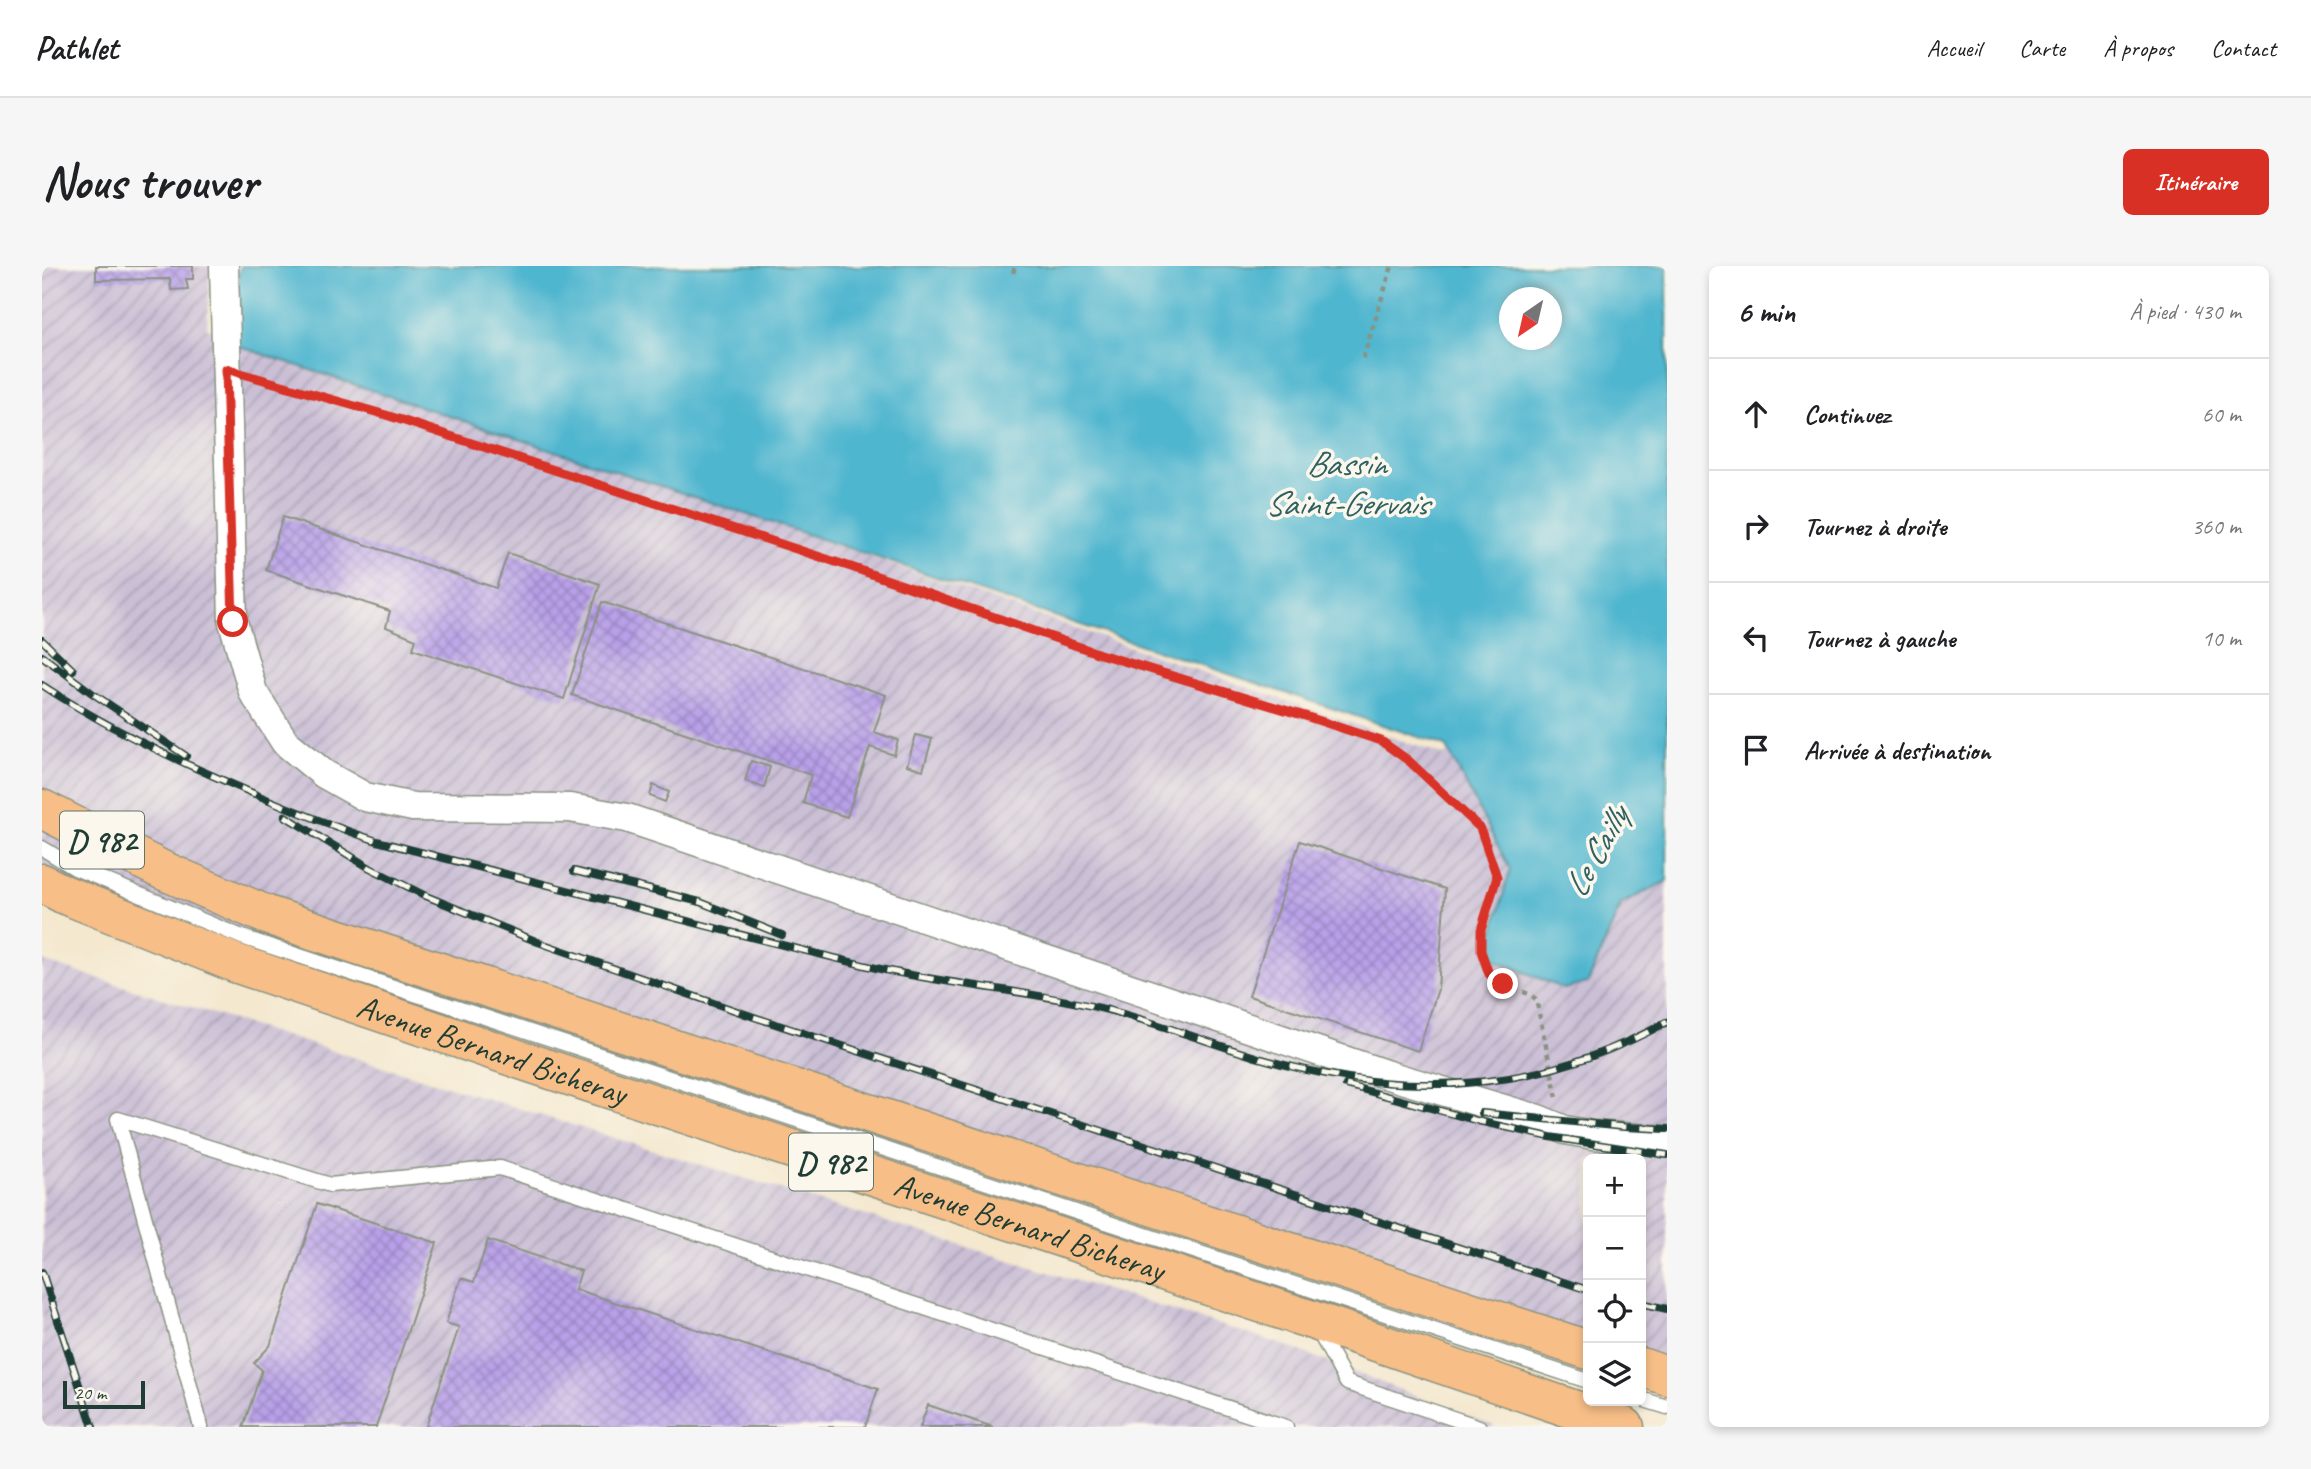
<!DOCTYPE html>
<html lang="fr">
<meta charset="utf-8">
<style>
:root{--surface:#fff;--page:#f6f6f6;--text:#202124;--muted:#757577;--line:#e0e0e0;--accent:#d93025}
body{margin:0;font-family:Caveat,sans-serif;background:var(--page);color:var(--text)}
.controls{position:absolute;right:21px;bottom:21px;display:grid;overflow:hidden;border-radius:10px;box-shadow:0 4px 10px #0003}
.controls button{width:63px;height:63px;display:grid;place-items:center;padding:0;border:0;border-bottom:2px solid var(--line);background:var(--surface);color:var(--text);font:35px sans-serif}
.compass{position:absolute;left:1457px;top:21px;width:63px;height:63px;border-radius:50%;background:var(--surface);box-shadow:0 4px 10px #0003;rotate:214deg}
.scale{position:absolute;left:21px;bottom:18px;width:82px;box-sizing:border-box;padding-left:7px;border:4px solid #1f3d34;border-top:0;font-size:19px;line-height:24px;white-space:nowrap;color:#1f3d34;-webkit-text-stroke:5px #fbf7ec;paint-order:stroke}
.stop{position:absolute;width:21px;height:21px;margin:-16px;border:5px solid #d93025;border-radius:50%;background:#fff}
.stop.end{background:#d93025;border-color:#fff;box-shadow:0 2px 7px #0008}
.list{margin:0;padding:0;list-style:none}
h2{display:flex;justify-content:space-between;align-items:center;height:91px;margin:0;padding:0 28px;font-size:30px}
h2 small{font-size:23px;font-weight:400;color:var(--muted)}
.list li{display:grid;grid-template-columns:46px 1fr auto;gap:21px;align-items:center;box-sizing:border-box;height:112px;padding:0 28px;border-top:2px solid var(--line)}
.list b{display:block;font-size:26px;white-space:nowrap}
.list em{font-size:23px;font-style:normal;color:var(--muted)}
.icon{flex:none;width:38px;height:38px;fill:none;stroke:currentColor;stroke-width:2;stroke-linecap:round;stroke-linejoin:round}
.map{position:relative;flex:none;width:1625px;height:1161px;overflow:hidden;border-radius:10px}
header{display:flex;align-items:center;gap:42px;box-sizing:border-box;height:98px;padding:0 35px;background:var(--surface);border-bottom:2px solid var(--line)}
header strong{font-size:33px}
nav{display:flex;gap:38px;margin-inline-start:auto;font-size:24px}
.intro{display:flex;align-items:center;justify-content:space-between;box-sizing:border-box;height:168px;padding:0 42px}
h1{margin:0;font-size:49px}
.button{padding:18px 32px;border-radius:10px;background:var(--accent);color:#fff;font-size:24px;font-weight:700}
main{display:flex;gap:42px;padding:0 42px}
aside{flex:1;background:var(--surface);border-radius:10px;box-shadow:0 4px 10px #0003}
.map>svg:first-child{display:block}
.industrial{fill:url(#industrial-furrows)}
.water{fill:#50b6cf;stroke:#387a82;stroke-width:2;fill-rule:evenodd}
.building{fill:url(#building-cross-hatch)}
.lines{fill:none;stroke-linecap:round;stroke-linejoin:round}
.lane-casing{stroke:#8a9282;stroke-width:17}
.street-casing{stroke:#8a9282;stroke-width:31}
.primary-casing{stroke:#8a9282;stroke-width:41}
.path{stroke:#8a9282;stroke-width:4.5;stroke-dasharray:5 5;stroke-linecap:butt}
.lane{stroke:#fff;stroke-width:14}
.street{stroke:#fff;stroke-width:28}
.primary{stroke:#f7be87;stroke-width:38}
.rail-casing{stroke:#1f3d34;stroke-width:8}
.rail{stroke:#fbf7ec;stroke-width:5;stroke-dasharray:16;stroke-linecap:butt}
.route{stroke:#d93025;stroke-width:9}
.labels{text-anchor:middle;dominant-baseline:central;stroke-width:7;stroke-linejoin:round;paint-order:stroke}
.shield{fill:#fbf7ec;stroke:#61756b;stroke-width:2}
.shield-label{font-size:32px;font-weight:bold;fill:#1f3d34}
.street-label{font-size:33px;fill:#1f3d34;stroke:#fbf7ec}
.water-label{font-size:35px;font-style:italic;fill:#2e6162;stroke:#fbf7ec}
</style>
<header>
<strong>Pathlet</strong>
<nav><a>Accueil</a><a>Carte</a><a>À propos</a><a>Contact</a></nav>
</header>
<div class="intro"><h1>Nous trouver</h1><a class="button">Itinéraire</a></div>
<main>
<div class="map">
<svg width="1625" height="1161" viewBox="0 0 1625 1161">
<defs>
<pattern id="industrial-furrows" width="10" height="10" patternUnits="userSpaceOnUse" patternTransform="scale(1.75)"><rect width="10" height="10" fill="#cbbfd6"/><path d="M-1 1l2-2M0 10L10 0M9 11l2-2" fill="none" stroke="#a49cae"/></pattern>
<pattern id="building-cross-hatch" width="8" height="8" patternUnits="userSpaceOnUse" patternTransform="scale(1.75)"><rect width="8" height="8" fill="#b9a0e9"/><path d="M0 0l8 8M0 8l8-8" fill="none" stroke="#9684be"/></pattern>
</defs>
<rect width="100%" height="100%" fill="#fbf7ec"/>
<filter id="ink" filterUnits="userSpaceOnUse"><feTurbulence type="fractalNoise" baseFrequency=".0143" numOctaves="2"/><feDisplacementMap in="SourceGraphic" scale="14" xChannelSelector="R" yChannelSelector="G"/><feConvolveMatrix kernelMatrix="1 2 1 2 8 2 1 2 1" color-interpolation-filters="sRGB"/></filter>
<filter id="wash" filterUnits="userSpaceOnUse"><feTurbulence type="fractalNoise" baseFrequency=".00686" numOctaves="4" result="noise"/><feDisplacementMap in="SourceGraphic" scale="28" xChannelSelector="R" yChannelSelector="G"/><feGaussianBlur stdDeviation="1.57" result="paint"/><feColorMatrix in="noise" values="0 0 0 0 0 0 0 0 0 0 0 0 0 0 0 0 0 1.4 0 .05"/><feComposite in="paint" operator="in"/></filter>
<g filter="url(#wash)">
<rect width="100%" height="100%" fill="#f4e8cf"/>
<path class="industrial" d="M 0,0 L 168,0 L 165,62 L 1401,489 L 1491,476 L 1625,443 L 1625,1106 L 1599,1098 L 1599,893 L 1546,893 L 1546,1083 L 35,639 L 0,637 Z
M 0,695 L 1245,1080 L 1454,1161 L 0,1161 Z"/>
<path class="water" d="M 198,0 L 1625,0 L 1625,615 L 1579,638 L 1546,717 L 1522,723 L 1445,690 L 1468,603 L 1404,480 L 187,77 ZM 1468,32 L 1510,32 L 1510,74 L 1468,74 Z"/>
<g id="blocks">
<path class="building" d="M 54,0 L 151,0 L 151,13 L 144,13 L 146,23 L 129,24 L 128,13 L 54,14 Z
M 241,251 L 454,322 L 466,287 L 558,318 L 522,433 L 371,383 L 374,373 L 344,361 L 348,345 L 224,304 Z
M 560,336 L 844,429 L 832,466 L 856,474 L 852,489 L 828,481 L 805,551 L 761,537 L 769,509 L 530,429 Z
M 874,469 L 890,473 L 881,504 L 865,499 Z
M 709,495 L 728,501 L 722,522 L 703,515 Z
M 611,519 L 627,526 L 623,536 L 608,530 Z
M 1258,575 L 1403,623 L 1396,723 L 1376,785 L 1207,730 Z
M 275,938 L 395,977 L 334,1161 L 201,1161 L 220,1104 L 212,1097 L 228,1080 Z
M 446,974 L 539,1005 L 533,1023 L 836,1123 L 823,1161 L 384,1161 L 417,1061 L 404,1057 L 419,1012 L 432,1016 Z
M 886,1139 L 951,1161 L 878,1161 Z"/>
</g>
</g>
<g filter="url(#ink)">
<use href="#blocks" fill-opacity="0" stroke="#8a9282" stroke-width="2"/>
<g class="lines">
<defs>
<path id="lane" d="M 0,582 L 33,602 L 200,671 L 1546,1115
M 1276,1064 L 1305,1117 L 1437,1161
M 1599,1133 L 1625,1141
M 159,1161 L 76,853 L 288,919 L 458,902 L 1244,1161"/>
<path id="street" d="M 182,0 L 191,356 L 211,426 L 243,476 L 282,508 L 323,531 L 371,541 L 528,542 L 585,552 L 1346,809 L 1496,853 L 1523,864 L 1551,869 L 1625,874"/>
<g id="primary">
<path d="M 0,543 L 120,604 L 225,649 L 1546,1084"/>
<path id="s1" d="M 0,617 L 21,628 L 193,697 L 488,797 L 1270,1054 L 1583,1161"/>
<path d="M 1599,1101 L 1625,1110"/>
</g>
</defs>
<use href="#lane" class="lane-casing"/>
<use href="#street" class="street-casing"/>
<use href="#primary" class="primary-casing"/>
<path class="path" d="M 971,7 L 973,0
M 1321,92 L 1350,0
M 210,110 L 344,149 L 812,302 L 1058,388 L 1263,450 L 1339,475 L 1367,495 L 1438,562 L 1455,612 L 1439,664 L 1439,685 L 1444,702 L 1447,707 L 1461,718 L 1487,728 L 1494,733 L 1515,832"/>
<use href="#lane" class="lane"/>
<use href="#street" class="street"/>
<use href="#primary" class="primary"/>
<defs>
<path id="rail" d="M 0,374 L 31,404
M 0,390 L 50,427 L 144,490
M 0,419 C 59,458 120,488 185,516 C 235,538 284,558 335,575 C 501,617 667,662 834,702 C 908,719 984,724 1058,742 C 1112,755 1164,776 1217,792 C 1270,807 1327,818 1382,818 C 1468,820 1550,797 1625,756
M 243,550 L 328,602 L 384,630 L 496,676 L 712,751 L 1546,1024
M 532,605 L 658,636 L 740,669
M 1304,819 L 1436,855 L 1508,871 L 1625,889
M 1440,847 L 1582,861 L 1625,863
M 0,1006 L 51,1161
M 1599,1037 L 1625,1043"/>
</defs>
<use href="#rail" class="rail-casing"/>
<use href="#rail" class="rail"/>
</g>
</g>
<g class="lines" filter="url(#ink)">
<path class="route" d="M 191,356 L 184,103 L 344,149 L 812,302 L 1058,388 L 1263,450 L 1339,475 L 1367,495 L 1438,562 L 1455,611 L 1439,664 L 1439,685 L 1447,708 L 1461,718"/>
</g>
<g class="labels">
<g class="shield">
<rect x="18" y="545.5" width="84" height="57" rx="5"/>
<rect x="747" y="867.5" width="84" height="57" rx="5"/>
</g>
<g class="shield-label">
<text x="60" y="574">D 982</text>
<text x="789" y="896">D 982</text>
</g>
<g class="street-label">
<text stroke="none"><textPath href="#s1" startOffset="480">Avenue Bernard Bicheray</textPath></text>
<text stroke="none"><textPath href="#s1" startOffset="1046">Avenue Bernard Bicheray</textPath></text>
</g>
<g class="water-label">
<text x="1304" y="197">Bassin<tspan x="1304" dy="40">Saint-Gervais</tspan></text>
<text transform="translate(1554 586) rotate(-61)">Le Cailly</text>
</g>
</g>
</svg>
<div class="controls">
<button>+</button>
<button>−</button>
<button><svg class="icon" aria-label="locate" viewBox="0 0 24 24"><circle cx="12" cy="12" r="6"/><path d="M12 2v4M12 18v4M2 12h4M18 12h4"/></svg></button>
<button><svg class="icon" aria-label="layers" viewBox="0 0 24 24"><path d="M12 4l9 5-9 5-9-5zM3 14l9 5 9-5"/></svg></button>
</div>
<svg class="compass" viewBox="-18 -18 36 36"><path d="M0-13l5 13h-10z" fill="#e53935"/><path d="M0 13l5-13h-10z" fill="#757577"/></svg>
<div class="scale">20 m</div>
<div class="stop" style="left:191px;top:356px"></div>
<div class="stop end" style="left:1461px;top:718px"></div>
</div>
<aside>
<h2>6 min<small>À pied · 430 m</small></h2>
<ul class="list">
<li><svg class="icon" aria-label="ahead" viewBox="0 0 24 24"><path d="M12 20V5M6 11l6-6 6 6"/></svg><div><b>Continuez</b></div><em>60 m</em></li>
<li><svg class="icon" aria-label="right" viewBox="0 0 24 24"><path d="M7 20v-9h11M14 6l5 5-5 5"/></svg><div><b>Tournez à droite</b></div><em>360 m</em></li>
<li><svg class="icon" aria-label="left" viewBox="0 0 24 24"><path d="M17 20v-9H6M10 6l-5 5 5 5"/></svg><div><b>Tournez à gauche</b></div><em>10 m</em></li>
<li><svg class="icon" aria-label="arrive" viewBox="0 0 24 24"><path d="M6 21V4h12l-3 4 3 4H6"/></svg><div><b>Arrivée à destination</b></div></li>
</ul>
</aside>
</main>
